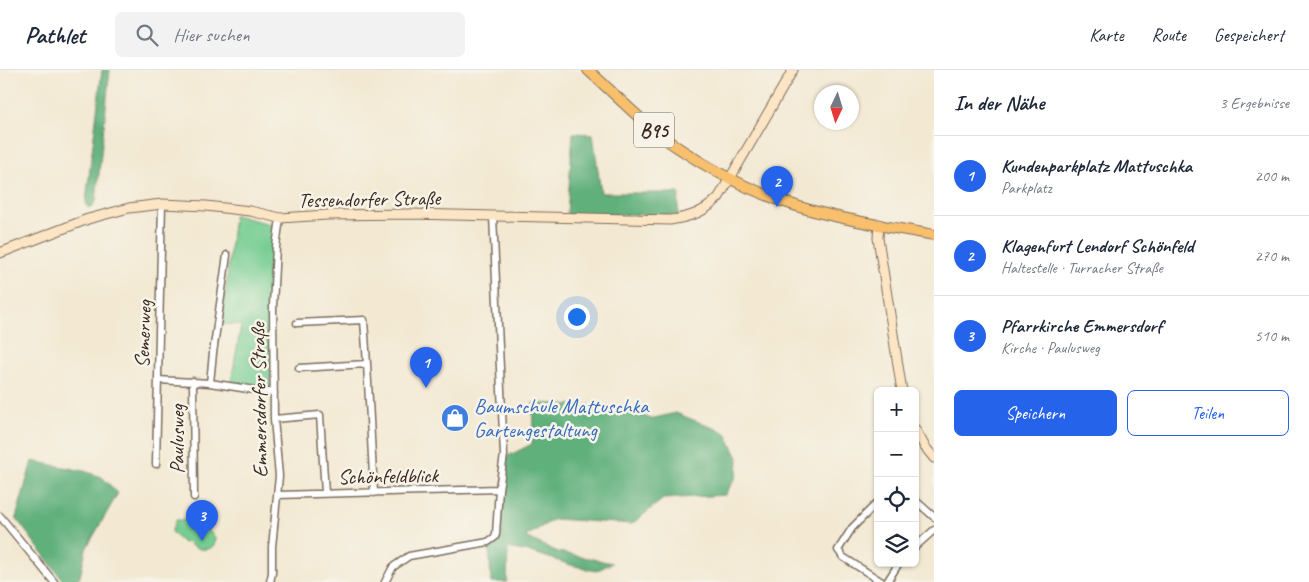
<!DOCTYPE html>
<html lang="de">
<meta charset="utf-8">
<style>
:root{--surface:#fff;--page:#f2f2f3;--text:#1f2937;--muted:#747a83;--line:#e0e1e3;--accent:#2563eb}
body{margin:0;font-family:Caveat,sans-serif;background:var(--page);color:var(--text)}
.controls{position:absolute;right:15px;bottom:15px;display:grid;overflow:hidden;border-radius:8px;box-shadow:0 1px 4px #0004}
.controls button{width:45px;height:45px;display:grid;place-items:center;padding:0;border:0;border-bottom:1px solid var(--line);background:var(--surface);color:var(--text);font:25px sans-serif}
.compass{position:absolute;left:814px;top:15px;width:45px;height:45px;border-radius:50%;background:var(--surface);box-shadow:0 1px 4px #0004;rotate:184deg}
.you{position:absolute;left:576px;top:246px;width:18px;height:18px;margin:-12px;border:4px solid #fff;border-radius:50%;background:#1a73e8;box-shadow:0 0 0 8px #1a73e833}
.badge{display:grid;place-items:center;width:32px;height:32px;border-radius:50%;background:var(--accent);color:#fff;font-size:16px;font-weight:700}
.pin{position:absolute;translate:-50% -41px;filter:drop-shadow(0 1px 2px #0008)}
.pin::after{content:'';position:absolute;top:26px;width:18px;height:15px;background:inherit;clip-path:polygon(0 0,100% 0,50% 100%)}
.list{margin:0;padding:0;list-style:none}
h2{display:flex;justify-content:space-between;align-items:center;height:65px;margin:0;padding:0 20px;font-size:21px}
h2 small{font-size:16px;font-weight:400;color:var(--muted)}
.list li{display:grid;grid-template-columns:32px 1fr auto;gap:15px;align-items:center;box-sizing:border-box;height:80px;padding:0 20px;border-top:1px solid var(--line)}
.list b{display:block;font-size:19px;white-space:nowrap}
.list p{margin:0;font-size:16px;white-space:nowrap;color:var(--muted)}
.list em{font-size:16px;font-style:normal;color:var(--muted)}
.actions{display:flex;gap:10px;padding:15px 20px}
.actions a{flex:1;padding:11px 0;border:1px solid var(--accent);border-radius:8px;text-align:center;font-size:18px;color:var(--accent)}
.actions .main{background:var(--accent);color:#fff}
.icon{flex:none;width:28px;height:28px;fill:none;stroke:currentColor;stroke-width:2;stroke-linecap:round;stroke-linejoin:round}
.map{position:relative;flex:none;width:934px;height:512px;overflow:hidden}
header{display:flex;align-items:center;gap:30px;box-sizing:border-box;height:70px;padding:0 25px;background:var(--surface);border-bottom:1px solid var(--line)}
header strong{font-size:24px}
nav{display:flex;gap:28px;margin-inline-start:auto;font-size:18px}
.search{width:350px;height:45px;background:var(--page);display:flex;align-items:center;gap:12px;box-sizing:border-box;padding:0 18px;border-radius:8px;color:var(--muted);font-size:19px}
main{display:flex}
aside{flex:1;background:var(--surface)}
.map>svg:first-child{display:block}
.green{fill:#76cd92;stroke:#587c58}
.forest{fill:#60b07c;stroke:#4e6d4d}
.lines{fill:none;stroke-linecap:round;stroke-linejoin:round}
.street-casing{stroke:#7b6d5d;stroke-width:9}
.secondary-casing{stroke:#7b6d5d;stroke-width:11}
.primary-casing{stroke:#7b6d5d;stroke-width:12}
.street{stroke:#fff;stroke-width:6}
.secondary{stroke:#fce5c4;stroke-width:9}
.primary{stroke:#f8bf6c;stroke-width:10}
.labels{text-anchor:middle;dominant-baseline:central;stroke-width:5;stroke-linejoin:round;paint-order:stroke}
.shield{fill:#f7f3e8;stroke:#73665b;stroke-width:1}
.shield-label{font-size:20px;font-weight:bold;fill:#3b2a1e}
.street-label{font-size:21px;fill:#3b2a1e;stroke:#f7f3e8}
.shop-label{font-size:21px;fill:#366cbe;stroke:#f7f3e8;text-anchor:start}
</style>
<header>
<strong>Pathlet</strong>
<div class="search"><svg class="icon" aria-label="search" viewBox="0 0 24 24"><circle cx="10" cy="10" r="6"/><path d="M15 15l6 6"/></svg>Hier suchen</div>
<nav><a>Karte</a><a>Route</a><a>Gespeichert</a></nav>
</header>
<main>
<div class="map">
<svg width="934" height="512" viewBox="0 0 934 512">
<rect width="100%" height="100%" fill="#f7f3e8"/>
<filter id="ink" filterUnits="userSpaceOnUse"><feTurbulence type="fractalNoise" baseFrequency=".02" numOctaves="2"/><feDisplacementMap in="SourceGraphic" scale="10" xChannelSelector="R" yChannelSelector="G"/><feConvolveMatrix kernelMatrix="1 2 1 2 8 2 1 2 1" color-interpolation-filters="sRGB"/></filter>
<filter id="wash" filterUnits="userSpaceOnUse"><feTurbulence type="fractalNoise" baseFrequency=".0096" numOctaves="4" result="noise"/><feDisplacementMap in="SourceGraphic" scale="20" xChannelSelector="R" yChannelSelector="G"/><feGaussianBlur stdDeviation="1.12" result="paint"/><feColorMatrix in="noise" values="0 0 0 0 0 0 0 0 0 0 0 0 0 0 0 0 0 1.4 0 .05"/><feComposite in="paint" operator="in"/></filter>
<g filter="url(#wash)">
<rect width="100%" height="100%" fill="#f3e9d3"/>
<path class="green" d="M 234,145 L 274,155 L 272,194 L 270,319 L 231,312 L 241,255 L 222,254 Z
M 176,450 L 188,450 L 207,454 L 208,460 L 215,467 L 214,476 C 205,482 194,479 187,472 L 183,473 L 171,462 Z"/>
<path class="forest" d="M 102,0 L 110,0 L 96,131 L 92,137 L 87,137 L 86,131 Z
M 573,63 L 593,64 L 601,123 L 679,123 L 678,145 L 567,144 Z
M 533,333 L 627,337 L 650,349 L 676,343 L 726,363 L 738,388 L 737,405 L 725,425 L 663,429 L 632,454 L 554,449 L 525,467 L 558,482 L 612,493 L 596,501 L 571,495 L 534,483 L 508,478 L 507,512 L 491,512 L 489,477 L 501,464 L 502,420 L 506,387 L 532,374 Z
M 32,391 L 84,401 L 102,407 L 118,423 L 86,479 L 80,507 L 70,512 L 64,512 L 16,448 Z"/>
</g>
<g filter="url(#ink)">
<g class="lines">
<defs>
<path id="street" d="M 297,253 L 364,250 L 367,294
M 299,298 L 367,294 L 374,423
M 158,310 L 210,313 L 274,323
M 193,311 L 194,427
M 210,313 L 213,283 L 227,185
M 274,349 L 320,345 L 325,423
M 156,394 L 162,134
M 277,425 L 499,419
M 915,430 L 934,447
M 878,432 L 852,458 L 838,480 L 843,487 L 882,512
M 0,446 L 54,512
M 915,477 L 934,460
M 270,512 L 272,503 L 272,477 L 279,406 L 274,349 L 273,236 L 276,177 L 280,148
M 385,512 L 393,497 L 409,486 L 488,472 L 495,467 L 496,464 L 499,419 L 504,385 L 493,146
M 887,512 L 899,493"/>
<path id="secondary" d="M 879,154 L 878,168 L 902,321
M 0,183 L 88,149 L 129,138 L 162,134 L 206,136 L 250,141 L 280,148 L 327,145 L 411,144 L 670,150 C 691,147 705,142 719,127 L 793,0
M 915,359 L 925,377 L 934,388"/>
<path id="primary" d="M 588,0 C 617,26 644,55 677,77 C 715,103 759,125 803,138 C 846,151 891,157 934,165"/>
</defs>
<use href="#street" class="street-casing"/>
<use href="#secondary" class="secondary-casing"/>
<use href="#primary" class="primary-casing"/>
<use href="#street" class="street"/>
<use href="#secondary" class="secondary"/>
<use href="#primary" class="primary"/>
</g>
</g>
<defs>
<symbol id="shop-disc" viewBox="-11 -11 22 22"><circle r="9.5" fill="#3f7fe0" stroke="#f7f3e8"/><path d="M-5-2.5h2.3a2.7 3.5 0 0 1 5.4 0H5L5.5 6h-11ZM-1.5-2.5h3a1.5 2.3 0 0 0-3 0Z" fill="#fff"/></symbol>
</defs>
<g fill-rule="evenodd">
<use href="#shop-disc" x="439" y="332" width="32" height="32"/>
</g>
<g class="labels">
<rect class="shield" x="634" y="42.5" width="40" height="35" rx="4"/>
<g class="shield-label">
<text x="654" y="60">B95</text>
</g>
<g class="street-label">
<text transform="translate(369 129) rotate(-1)">Tessendorfer Straße</text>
<text transform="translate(143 264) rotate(-88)">Semerweg</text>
<text transform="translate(259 330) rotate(-91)">Emmersdorfer Straße</text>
<text transform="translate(177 369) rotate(-90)">Paulusweg</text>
<text transform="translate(388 406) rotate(-1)">Schönfeldblick</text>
</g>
<g class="shop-label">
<text x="474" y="336">Baumschule Mattuschka<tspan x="474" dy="24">Gartengestaltung</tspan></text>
</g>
</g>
</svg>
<div class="controls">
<button>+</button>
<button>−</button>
<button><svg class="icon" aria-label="locate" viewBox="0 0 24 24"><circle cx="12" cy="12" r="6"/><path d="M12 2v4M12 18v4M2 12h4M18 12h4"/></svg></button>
<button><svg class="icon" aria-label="layers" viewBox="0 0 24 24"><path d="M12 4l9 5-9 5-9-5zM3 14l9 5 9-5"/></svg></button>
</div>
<svg class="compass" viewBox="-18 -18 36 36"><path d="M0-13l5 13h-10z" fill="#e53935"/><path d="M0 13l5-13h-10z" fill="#747a83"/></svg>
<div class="you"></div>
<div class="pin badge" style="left:426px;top:318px">1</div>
<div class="pin badge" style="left:777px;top:137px">2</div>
<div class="pin badge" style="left:202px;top:471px">3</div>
</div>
<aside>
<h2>In der Nähe<small>3 Ergebnisse</small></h2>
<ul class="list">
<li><span class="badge">1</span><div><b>Kundenparkplatz Mattuschka</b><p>Parkplatz</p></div><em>200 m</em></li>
<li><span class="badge">2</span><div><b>Klagenfurt Lendorf Schönfeld</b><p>Haltestelle · Turracher Straße</p></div><em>270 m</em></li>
<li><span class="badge">3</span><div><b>Pfarrkirche Emmersdorf</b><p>Kirche · Paulusweg</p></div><em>510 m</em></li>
</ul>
<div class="actions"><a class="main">Speichern</a><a>Teilen</a></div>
</aside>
</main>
